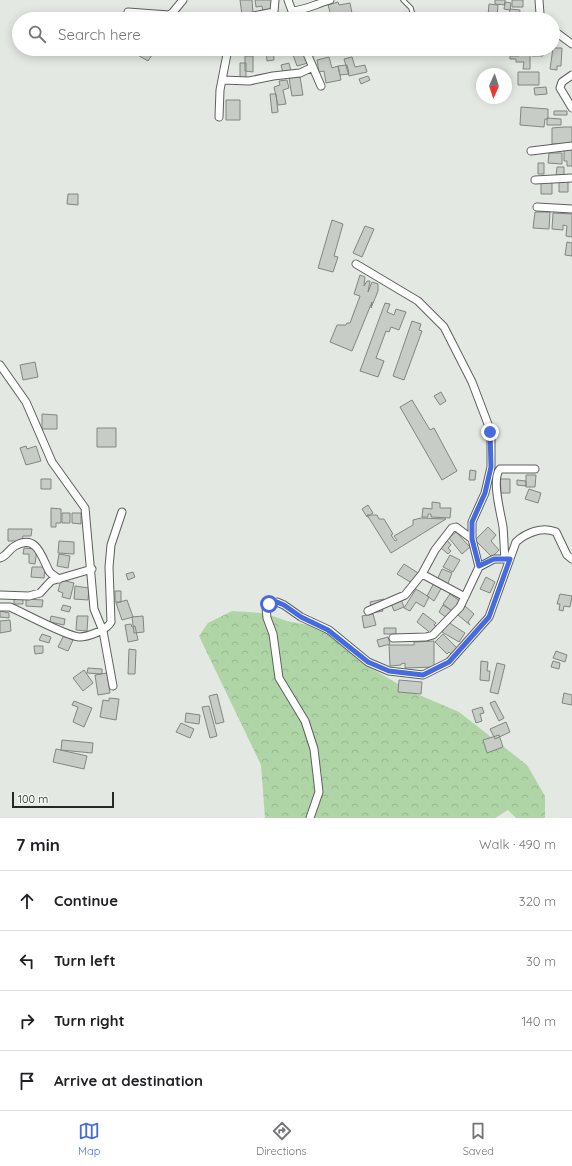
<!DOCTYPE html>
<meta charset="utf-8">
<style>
:root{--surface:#fff;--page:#f2f2f2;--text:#202124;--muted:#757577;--line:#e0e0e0;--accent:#456bde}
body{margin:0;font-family:Quicksand,sans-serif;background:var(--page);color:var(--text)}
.compass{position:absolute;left:476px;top:68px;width:36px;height:36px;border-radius:50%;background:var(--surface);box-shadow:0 2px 10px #0003;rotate:183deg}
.scale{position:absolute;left:12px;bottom:10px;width:102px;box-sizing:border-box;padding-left:4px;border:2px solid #262826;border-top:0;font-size:11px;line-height:14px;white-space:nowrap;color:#262826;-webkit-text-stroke:3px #f1f5f0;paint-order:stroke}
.stop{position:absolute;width:12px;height:12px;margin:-9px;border:3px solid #456bde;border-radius:50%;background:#fff}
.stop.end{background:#456bde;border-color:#fff;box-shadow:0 1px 4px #0008}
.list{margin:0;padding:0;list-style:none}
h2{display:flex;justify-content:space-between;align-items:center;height:52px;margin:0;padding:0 16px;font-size:17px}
h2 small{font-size:13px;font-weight:400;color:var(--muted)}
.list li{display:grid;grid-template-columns:26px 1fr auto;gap:12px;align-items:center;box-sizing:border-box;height:60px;padding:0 16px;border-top:1px solid var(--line)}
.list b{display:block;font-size:15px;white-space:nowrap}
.list em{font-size:13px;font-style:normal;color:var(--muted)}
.icon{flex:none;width:22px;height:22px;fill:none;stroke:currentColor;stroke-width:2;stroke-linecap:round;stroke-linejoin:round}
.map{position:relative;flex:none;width:572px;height:818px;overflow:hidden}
.search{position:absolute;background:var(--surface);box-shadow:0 2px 10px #0003;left:12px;right:12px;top:12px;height:44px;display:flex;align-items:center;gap:10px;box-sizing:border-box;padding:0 14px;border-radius:22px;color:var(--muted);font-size:15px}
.sheet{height:292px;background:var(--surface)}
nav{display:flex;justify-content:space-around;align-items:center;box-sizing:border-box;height:56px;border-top:1px solid var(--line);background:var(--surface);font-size:11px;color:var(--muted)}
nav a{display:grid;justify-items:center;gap:2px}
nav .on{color:var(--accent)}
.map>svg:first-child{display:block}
.forest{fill:url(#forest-crowns)}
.building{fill:#c8ccc7;stroke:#828681}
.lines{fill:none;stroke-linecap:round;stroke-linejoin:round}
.lane-casing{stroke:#5d615d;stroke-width:5.5}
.street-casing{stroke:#5d615d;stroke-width:9}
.lane{stroke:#fff;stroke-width:3.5}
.street{stroke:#fff;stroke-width:7}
.route{stroke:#456bde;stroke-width:5}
</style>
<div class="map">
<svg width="572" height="818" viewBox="0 0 572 818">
<defs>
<pattern id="forest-crowns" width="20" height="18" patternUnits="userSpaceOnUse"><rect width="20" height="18" fill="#afd5a6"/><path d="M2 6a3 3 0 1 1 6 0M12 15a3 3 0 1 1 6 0" fill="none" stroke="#96b78f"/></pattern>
</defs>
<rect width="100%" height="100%" fill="#e3e8e2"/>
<path class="forest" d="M 232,611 L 264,613 L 287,621 L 324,628 L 364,664 L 410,691 L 459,712 L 527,765 L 545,796 L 545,818 L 516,818 L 508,810 L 495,818 L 265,818 L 261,765 L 199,636 L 208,623 Z"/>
<path class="building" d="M 240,0 L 252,0 L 253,13 L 242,15 Z
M 255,0 L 273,0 L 274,11 L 263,13 L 262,6 L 256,7 Z
M 495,0 L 505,0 L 505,5 L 495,4 Z
M 512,0 L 523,0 L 523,7 L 512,7 Z
M 338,2 L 339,5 L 350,3 L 352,13 L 332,19 L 328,5 Z
M 505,2 L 511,3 L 510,10 L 504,9 Z
M 489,4 L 498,5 L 497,17 L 488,16 Z
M 510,9 L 520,10 L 519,19 L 509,19 Z
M 127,15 L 163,18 L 163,19 L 126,19 Z
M 553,48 L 562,48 L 561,66 L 557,66 L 557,70 L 550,69 Z
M 139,49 L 143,49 L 152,55 L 148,61 L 136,54 Z
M 266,49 L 273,49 L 274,60 L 267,61 Z
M 304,49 L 308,63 L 297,66 L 292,52 Z
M 523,49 L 530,49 L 530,69 L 523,69 L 524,62 L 516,62 L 516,59 L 510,59 L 510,56 L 519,56 L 519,51 L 523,51 Z
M 532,49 L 543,49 L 543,56 L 532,56 Z
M 245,56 L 253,56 L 253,72 L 245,71 Z
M 329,57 L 332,68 L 338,66 L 341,80 L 326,83 L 324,71 L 319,72 L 317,60 Z
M 352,57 L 355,67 L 365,65 L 367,72 L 349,76 L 344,59 Z
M 240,63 L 246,63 L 246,79 L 240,79 Z
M 289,63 L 291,71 L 283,73 L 281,65 Z
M 347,65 L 349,74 L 340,75 L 338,66 Z
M 518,72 L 539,72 L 539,85 L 518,85 Z
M 368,76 L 370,80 L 361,84 L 359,79 Z
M 300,77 L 303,95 L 292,96 L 289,78 Z
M 287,80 L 289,88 L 283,90 L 286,104 L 278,105 L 274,87 L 280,85 L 279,81 Z
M 546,87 L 547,94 L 535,95 L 534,88 Z
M 270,94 L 276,94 L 278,112 L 272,113 Z
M 226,100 L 240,100 L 240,120 L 226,120 Z
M 521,107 L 548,109 L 548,119 L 545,119 L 544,127 L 520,125 Z
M 554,111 L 567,111 L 567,115 L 554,115 Z
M 547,118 L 561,119 L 561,125 L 547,125 Z
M 564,127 L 572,127 L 572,144 L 552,144 L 552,128 Z
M 564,148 L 572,148 L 572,166 L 567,166 L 567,161 L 564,161 Z
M 549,153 L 562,153 L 562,164 L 548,163 Z
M 538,163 L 544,163 L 544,174 L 538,174 Z
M 557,167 L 564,167 L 564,177 L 556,177 Z
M 559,180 L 568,181 L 568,192 L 559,192 Z
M 541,181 L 552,181 L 552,194 L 541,194 Z
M 68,194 L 78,194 L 78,205 L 67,204 Z
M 535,212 L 550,212 L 549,229 L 533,228 Z
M 553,213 L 572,214 L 572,237 L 566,236 L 567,226 L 563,225 L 563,230 L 552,229 Z
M 332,220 L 343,224 L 334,256 L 338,257 L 333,272 L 318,268 Z
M 365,226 L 374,229 L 362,257 L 353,253 Z
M 567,242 L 572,243 L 572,256 L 565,255 Z
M 360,275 L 365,277 L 364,286 L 367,281 L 370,281 L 368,292 L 372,282 L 378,284 L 378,291 L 371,308 L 372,302 L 352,351 L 330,342 L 337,325 L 346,325 L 347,323 L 350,323 L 360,296 L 354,294 Z
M 385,303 L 390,304 L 387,312 L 394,315 L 396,309 L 406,312 L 399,330 L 391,327 L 389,332 L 386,331 L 376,358 L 384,361 L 378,377 L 360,371 Z
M 412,321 L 421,324 L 419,330 L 422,331 L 404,380 L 393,376 Z
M 35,362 L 38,377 L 23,380 L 20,365 Z
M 441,392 L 446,401 L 440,405 L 434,396 Z
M 412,400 L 430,430 L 434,428 L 457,471 L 442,480 L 400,407 Z
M 42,414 L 57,415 L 57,429 L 42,429 Z
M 97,428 L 116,428 L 116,447 L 97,447 Z
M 26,446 L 27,449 L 36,446 L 41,461 L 26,465 L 20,448 Z
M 470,470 L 476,471 L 475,480 L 469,480 Z
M 526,475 L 536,475 L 535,487 L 526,487 Z
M 41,479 L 51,479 L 51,489 L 41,489 Z
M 499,479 L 510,479 L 510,493 L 499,493 Z
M 517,480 L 526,481 L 526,486 L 517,485 Z
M 529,489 L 541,493 L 538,503 L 525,499 Z
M 432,502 L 440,503 L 440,508 L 451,508 L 450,518 L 431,517 L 431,514 L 428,514 L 428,517 L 422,517 L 423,508 L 432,509 Z
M 368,505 L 373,513 L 367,517 L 362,509 Z
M 51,508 L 61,509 L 61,523 L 56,523 L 56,527 L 51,527 Z
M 62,513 L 70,513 L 70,523 L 62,523 Z
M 72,513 L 81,513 L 81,524 L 72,523 Z
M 367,515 L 377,515 L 379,519 L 384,519 L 393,534 L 391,535 L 395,541 L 397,540 L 394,536 L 413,525 L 413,520 L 421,518 L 446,519 L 391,553 Z
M 488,527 L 496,535 L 491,541 L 499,550 L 492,557 L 475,540 Z
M 8,529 L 32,529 L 31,536 L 23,536 L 22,541 L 8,541 Z
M 456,532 L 470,547 L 462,554 L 449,538 Z
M 447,540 L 451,545 L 448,548 L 451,551 L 448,554 L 440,547 Z
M 59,541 L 74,542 L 74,554 L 58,553 Z
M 24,548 L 37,549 L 35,564 L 29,563 L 29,554 L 23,554 Z
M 59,554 L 70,556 L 68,568 L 57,566 Z
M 450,555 L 460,560 L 453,572 L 443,567 Z
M 404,564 L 418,573 L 412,583 L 397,574 Z
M 32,567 L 45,567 L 44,578 L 31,577 Z
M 442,569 L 452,573 L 447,586 L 436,582 Z
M 133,572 L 135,577 L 128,580 L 126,574 Z
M 486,577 L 495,582 L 490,593 L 480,589 Z
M 61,580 L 74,583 L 70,599 L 62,597 L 63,593 L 58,591 Z
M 434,583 L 442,587 L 434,601 L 427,596 Z
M 75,586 L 89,588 L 88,600 L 74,599 Z
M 416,589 L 429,597 L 424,607 L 416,602 L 410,611 L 404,608 Z
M 115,591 L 121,591 L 121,602 L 115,602 Z
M 450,594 L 460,601 L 452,611 L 443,604 Z
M 560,594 L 572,596 L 570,607 L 564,606 L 563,611 L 559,610 L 560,604 L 557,604 Z
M 14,597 L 23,597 L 23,604 L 14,604 Z
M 400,597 L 404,607 L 394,611 L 390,601 Z
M 26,599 L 43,600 L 42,607 L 26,606 Z
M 384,599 L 384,602 L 381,603 L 383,611 L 372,613 L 370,602 Z
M 127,600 L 133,617 L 122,620 L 116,603 Z
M 63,605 L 71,607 L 69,612 L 61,610 Z
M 443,605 L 452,611 L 447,618 L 439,612 Z
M 465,606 L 474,614 L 468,622 L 470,625 L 458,615 Z
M 0,611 L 9,613 L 9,618 L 0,617 Z
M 423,613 L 436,623 L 434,625 L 438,628 L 433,635 L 417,622 Z
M 373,614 L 376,625 L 364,628 L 362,616 Z
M 51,616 L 65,619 L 64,625 L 50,622 Z
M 77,616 L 88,616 L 87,631 L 76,630 Z
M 143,616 L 144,632 L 134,633 L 132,617 Z
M 10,620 L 11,631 L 0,633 L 0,621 Z
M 448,622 L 465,633 L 459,642 L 442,632 Z
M 131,624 L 132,627 L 135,626 L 138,640 L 128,642 L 125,625 Z
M 384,628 L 396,628 L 396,634 L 384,634 Z
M 42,634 L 51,637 L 49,643 L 39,640 Z
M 443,634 L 458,649 L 452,655 L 449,652 L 447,654 L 435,642 Z
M 64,635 L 73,640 L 68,651 L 58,647 Z
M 388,637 L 390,644 L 379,647 L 377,640 Z
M 434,641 L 434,667 L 405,668 L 405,663 L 401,664 L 401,665 L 390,666 L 389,645 L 414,645 L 414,642 Z
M 34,646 L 43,646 L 43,653 L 35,654 Z
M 129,649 L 136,650 L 135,674 L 128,674 Z
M 556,651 L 567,655 L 565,662 L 553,658 Z
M 481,661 L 488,662 L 487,671 L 490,671 L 489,681 L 480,680 Z
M 553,661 L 560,663 L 559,669 L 551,667 Z
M 497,663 L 505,665 L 498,694 L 490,692 Z
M 88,668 L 102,669 L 102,674 L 87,673 Z
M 84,670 L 93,683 L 83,691 L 73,678 Z
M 107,673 L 110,693 L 98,695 L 95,675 Z
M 399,680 L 422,682 L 421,694 L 398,692 Z
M 564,693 L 572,695 L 572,705 L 562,703 Z
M 217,694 L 224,722 L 216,724 L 209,696 Z
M 109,698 L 119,699 L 116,720 L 100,717 L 103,700 L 109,701 Z
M 74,701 L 92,708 L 84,727 L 73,722 L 78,707 L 72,705 Z
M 495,701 L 504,718 L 499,721 L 490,703 Z
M 209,706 L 217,736 L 210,738 L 202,707 Z
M 482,707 L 484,713 L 480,714 L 482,721 L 476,723 L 472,710 Z
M 186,713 L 200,715 L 199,724 L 185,722 Z
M 506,722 L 510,732 L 495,739 L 490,729 Z
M 181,723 L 194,729 L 190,738 L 176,732 Z
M 499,735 L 503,747 L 487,753 L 483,740 Z
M 62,740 L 93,743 L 92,753 L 61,750 Z
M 56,749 L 87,756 L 84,769 L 53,762 Z"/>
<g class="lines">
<defs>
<path id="lane" d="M 403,0 L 411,8 L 414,19"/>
<path id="street" d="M 288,0 L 292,11 C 306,10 316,4 330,0
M 539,0 L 540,14 L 543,19
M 128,12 L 169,15 L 173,12 L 183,0
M 238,19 L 274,12 L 275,0
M 553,30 L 572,44
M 305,49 L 321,86
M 307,54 L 320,49
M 572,75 L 562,82 L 560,88 L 572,108
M 222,80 L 249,81 L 273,76 L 300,73 L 313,67
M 219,117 L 220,90 L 228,49
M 531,151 L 572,146
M 535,180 L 572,178
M 537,207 L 572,209
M 356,264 L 418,301 L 444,327 L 472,382 L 491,432 L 491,467 L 485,493 L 472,522 L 472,539 L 479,567
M 0,365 L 26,402 L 52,462 L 85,508 L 94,609 L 103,631 L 113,686
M 0,558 C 7,556 9,549 15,546 C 37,533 42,558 49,571 C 51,574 56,577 59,579
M 505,559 C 504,549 504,538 503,527 C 501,514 491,479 500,469 L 535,469
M 422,574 L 435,550 L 452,528 L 456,527 L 472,539
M 0,595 L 29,596 L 40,593 L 51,581 L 92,569
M 0,607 L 10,607 C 24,613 66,636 79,637 C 88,637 107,630 111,622 L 109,567 L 111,545 L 122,512
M 368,611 L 405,595 L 422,574 L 465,597
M 393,638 L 426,637 L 433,635 L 460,607 L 479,567 L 494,559 L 510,559
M 310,818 L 319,792 L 314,749 L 305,721 L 279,678 L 273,634 L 267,618 L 266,607 L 269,604 L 277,602 L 284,605 L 301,617 L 329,630 L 368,662 L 389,671 L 423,675 L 449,662 L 489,617 L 516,542 C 526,533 542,526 556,532 L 567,555 L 572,559"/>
</defs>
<use href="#lane" class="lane-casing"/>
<use href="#street" class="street-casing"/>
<use href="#lane" class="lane"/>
<use href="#street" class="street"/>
</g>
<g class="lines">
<path class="route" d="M 269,604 L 277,602 L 284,605 L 301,617 L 328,630 L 368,662 L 389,671 L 423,675 L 449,662 L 489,617 L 510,559 L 494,559 L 479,566 L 472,539 L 472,522 L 485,493 L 491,467 L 490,432"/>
</g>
</svg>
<svg class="compass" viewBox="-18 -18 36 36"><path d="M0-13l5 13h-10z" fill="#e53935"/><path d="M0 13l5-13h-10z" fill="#757577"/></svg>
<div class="scale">100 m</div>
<div class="stop" style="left:269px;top:604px"></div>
<div class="stop end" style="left:490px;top:432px"></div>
<div class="search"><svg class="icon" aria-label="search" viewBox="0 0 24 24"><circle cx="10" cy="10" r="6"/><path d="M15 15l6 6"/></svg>Search here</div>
</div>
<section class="sheet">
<h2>7 min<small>Walk · 490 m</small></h2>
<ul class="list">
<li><svg class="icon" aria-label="ahead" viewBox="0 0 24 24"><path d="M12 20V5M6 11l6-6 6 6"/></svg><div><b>Continue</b></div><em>320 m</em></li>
<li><svg class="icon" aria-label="left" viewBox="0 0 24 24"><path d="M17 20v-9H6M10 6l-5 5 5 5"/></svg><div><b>Turn left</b></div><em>30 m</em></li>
<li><svg class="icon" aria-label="right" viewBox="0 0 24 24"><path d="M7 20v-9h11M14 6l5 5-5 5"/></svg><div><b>Turn right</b></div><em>140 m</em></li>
<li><svg class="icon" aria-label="arrive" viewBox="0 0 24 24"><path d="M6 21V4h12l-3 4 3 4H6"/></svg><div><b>Arrive at destination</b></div></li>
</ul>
</section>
<nav>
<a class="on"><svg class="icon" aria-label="map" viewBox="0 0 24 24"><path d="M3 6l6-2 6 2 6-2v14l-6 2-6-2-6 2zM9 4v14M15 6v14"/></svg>Map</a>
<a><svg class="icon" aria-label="directions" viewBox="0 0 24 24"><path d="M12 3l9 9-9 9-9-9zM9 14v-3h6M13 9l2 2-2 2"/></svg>Directions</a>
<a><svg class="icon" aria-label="saved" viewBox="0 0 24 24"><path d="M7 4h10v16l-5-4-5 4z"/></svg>Saved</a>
</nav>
